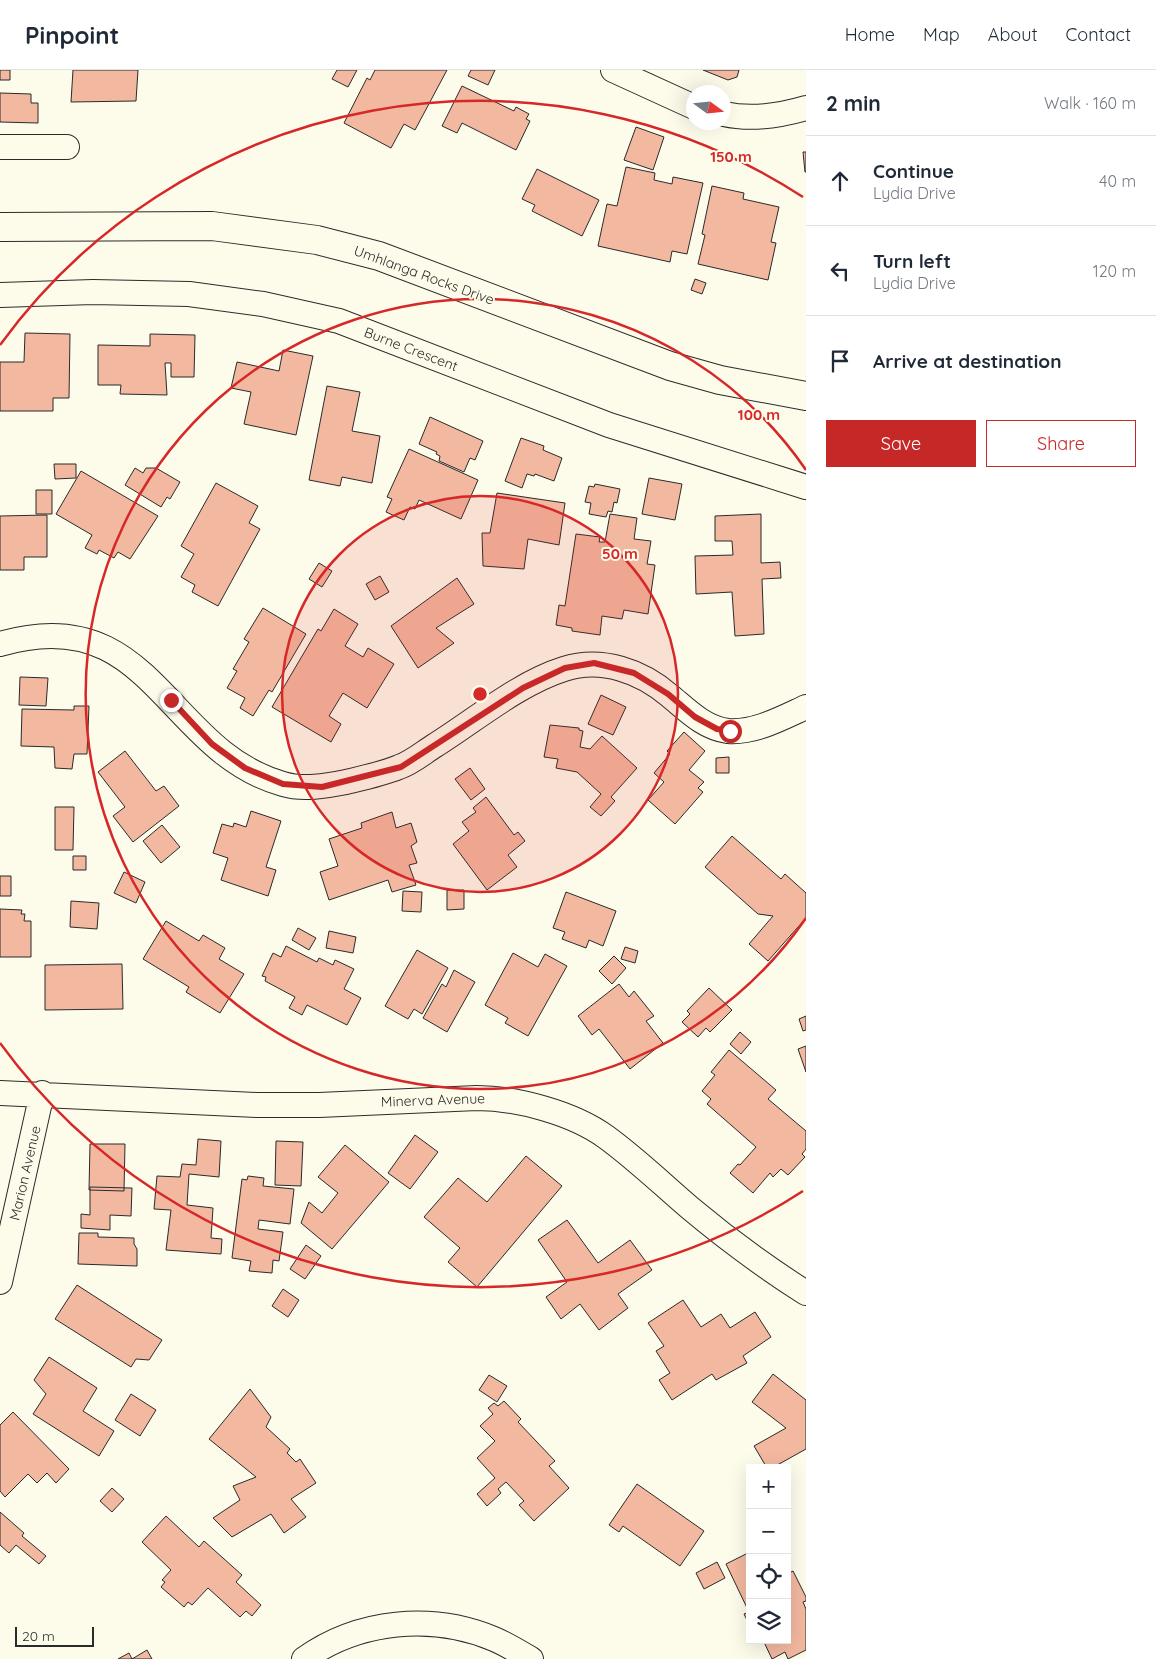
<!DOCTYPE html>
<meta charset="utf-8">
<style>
:root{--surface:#fff;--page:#f6f6f7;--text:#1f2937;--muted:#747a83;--line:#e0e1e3;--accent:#c62828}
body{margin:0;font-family:Quicksand,sans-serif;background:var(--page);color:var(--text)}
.controls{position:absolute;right:15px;bottom:15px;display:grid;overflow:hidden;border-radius:0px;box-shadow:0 5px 20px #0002}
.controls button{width:45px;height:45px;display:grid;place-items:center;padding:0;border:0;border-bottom:1px solid var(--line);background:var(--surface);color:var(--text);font:25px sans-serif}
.compass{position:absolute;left:686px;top:15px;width:45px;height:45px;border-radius:50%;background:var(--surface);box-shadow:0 5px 20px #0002;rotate:105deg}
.scale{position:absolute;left:15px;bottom:12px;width:79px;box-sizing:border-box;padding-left:5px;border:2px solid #2b2b2b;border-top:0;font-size:14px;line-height:18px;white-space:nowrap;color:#2b2b2b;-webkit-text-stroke:4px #fdfbea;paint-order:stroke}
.stop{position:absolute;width:15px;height:15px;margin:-11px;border:4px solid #c62828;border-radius:50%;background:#fff}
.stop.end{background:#c62828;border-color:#fff;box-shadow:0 1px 5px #0008}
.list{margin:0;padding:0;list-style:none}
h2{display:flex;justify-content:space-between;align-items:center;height:65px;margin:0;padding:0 20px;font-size:21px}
h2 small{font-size:16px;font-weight:400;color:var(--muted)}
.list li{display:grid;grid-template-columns:32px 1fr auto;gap:15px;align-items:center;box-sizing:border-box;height:90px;padding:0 20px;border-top:1px solid var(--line)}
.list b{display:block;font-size:19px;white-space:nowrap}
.list p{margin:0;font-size:16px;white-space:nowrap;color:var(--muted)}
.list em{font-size:16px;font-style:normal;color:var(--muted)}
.actions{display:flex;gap:10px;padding:15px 20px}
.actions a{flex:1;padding:11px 0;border:1px solid var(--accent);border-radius:0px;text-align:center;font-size:18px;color:var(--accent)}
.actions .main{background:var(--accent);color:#fff}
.icon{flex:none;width:28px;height:28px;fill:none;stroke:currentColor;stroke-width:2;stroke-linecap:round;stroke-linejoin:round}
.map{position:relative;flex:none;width:806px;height:1589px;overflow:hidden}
header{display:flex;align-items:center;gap:30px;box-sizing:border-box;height:70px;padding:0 25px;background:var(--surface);border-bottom:1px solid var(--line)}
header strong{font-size:24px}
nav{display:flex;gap:28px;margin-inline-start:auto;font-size:18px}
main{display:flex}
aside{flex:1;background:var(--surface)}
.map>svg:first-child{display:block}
.building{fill:#f2b8a0;stroke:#2b2b2b}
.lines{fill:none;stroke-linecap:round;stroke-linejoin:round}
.street-casing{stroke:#2b2b2b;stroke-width:26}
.secondary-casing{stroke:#2b2b2b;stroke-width:30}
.street{stroke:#fdfbea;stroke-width:24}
.secondary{stroke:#fdfbea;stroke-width:28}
.route{stroke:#c62828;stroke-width:6}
.ring{fill:none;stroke:#d62828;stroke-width:2.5}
.labels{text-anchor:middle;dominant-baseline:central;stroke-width:4;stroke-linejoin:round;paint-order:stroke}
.street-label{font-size:14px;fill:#2b2b2b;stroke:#fdfbea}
.centre{fill:#d62828;stroke:#fdfbea;stroke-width:2.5}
.ring-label{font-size:15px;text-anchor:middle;font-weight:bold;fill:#d62828;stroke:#fdfbea;stroke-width:4;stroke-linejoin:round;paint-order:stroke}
</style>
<header>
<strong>Pinpoint</strong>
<nav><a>Home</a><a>Map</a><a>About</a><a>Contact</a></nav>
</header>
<main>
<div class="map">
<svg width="806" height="1589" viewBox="0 0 806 1589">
<rect width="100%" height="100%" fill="#fdfbea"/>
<path class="building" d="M 0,0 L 10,0 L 10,10 L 0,10 Z
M 73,0 L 138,0 L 136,31 L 71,32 Z
M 337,0 L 357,0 L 348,17 L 332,9 Z
M 375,0 L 447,0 L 415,60 L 404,54 L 391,78 L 344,53 L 367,8 L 370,10 Z
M 471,0 L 495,0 L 488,15 L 468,6 Z
M 703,0 L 739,0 L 737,7 L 728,10 Z
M 462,16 L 514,41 L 516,37 L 529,44 L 526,49 L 530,51 L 516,80 L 462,53 L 457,63 L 442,56 Z
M 0,23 L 31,24 L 31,33 L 38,33 L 38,53 L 0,52 Z
M 636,57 L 664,67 L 653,100 L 624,90 Z
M 803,82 L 806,82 L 806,102 L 805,102 Z
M 626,97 L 655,103 L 654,110 L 672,114 L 673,107 L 703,113 L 687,184 L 672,181 L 670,192 L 598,176 L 607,134 L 617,136 Z
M 537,99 L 599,130 L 582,166 L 532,141 L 535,135 L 522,129 Z
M 712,116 L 744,123 L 743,129 L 779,137 L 771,172 L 776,173 L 768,210 L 698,194 L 705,165 L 702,164 Z
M 695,209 L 706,213 L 702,224 L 691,220 Z
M 25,263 L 70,264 L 69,328 L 53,328 L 53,341 L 0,341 L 0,292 L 24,292 Z
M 150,264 L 195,265 L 194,307 L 171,307 L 171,293 L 165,293 L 167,325 L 120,324 L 121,315 L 98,315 L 98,275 L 150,276 Z
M 283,280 L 313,286 L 296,365 L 244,354 L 251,322 L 231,318 L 237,292 L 279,301 Z
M 327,316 L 360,322 L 352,361 L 380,366 L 372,413 L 342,407 L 340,416 L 309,410 Z
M 430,347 L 483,371 L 475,390 L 470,388 L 464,402 L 439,391 L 440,386 L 436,384 L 437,382 L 419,374 Z
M 521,368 L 544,376 L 543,380 L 562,388 L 554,411 L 535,404 L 534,406 L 527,404 L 522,418 L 505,411 Z
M 409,379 L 478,410 L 461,449 L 419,430 L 415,439 L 410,437 L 404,450 L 386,442 L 392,429 L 387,427 Z
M 54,394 L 76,394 L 76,408 L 55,409 Z
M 135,398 L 143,403 L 146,398 L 156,398 L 180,412 L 170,429 L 167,427 L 161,437 L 125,415 Z
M 81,401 L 158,446 L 130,489 L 118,482 L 114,488 L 99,480 L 97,484 L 85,478 L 92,465 L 56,444 Z
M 649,408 L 682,414 L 675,450 L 642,444 Z
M 216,413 L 258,436 L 249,453 L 260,459 L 218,536 L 192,522 L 195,515 L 181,507 L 194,484 L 181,476 Z
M 595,414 L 620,419 L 617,433 L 614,432 L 612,442 L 608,441 L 606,447 L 589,444 L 591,433 L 585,432 L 589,416 L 594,417 Z
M 36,420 L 52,420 L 52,444 L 36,444 Z
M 497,423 L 565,433 L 559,475 L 528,469 L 524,499 L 483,496 L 482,463 L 490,463 Z
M 610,444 L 637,448 L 634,469 L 651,471 L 647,494 L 655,495 L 648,544 L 624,540 L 622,549 L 602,546 L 600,565 L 572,561 L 572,558 L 556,555 L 559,535 L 565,536 L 576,464 L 600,467 L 599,472 L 605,472 Z
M 761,444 L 761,493 L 780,492 L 781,508 L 762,509 L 764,564 L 735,566 L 732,522 L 696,524 L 695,486 L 733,485 L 732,471 L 715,471 L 715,446 Z
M 47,445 L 47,487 L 24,487 L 24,500 L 0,500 L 0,446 Z
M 319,493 L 332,501 L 322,517 L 309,509 Z
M 380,506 L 389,522 L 375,530 L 366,514 Z
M 457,508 L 474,534 L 436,558 L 454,573 L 418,598 L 391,556 Z
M 263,538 L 306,564 L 272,622 L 269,620 L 253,646 L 240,638 L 245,628 L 227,618 L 237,601 L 233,599 L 249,572 L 244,569 Z
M 334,539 L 358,554 L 345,576 L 363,587 L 368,578 L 394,594 L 367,638 L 343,623 L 329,646 L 341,654 L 331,672 L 272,637 L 318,559 L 321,561 Z
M 20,607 L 48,608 L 46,636 L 19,635 Z
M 601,625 L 626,637 L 613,665 L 588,654 Z
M 74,636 L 89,636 L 87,684 L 74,684 L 72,699 L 55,698 L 54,677 L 21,676 L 22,639 L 74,640 Z
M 550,655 L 579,658 L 579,660 L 583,661 L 580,677 L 590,679 L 602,666 L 637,698 L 611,727 L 615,731 L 601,746 L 590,737 L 601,724 L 577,702 L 556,698 L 558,689 L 544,687 Z
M 684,662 L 705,681 L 689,700 L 704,712 L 698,718 L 703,722 L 675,754 L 648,730 L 664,712 L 654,703 L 670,684 L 667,681 Z
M 125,681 L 156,721 L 164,716 L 179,736 L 133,772 L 113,746 L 125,737 L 98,702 Z
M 729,687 L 729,703 L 716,703 L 716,688 Z
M 470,698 L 485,719 L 471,730 L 455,709 Z
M 486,727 L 514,765 L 518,762 L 525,771 L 508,785 L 517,797 L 487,820 L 453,774 L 469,761 L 462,752 L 476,742 L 473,738 Z
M 55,737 L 74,737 L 73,780 L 55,780 Z
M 251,741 L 281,751 L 266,797 L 276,800 L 268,826 L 221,810 L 228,788 L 213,783 L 222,754 L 233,757 L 234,753 L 246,757 Z
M 392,742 L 396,758 L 411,753 L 417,772 L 411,776 L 417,793 L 409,795 L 416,815 L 392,822 L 388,810 L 329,830 L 320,802 L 338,796 L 329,769 L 362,758 L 361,753 Z
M 162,755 L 180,777 L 161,793 L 143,771 Z
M 732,766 L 781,809 L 785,804 L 806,823 L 806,848 L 768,891 L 749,874 L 773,846 L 758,844 L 705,797 Z
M 73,786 L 86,786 L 86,800 L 73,800 Z
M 124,802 L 145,812 L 136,833 L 114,823 Z
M 0,806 L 11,806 L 11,826 L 0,826 Z
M 447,820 L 464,820 L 464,839 L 447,840 Z
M 403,821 L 422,822 L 421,842 L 402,841 Z
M 566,822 L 616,841 L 603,876 L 589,870 L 586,878 L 562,869 L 565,862 L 553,858 Z
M 71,831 L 99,833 L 97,859 L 70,857 Z
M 0,839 L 22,840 L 21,844 L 25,844 L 24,851 L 31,851 L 31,887 L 0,887 Z
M 166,851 L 199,871 L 203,865 L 225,878 L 219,889 L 244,904 L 220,943 L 186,922 L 189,917 L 143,889 Z
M 298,858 L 316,868 L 309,880 L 292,870 Z
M 329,861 L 356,867 L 353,883 L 326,878 Z
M 286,876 L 317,892 L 319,888 L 333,895 L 335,890 L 354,899 L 344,919 L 361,928 L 347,955 L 307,935 L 302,945 L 289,938 L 295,927 L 265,911 L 266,907 L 262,906 L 273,883 L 281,887 Z
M 625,877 L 638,881 L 635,893 L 621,889 Z
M 417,880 L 448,898 L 422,944 L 414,939 L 408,949 L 385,936 Z
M 513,883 L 538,897 L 545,884 L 567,896 L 528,966 L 505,953 L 508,948 L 485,935 Z
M 614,886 L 626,898 L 612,914 L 599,901 Z
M 122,894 L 123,939 L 45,940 L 45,895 Z
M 454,900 L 475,912 L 447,962 L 423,948 L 442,914 L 446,917 Z
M 619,914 L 629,927 L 634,921 L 654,946 L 646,951 L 663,973 L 630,999 L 599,959 L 592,965 L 578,946 Z
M 709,918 L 732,940 L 710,962 L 706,958 L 698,967 L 682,952 L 690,944 L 687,941 Z
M 806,946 L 806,960 L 803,961 L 799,949 Z
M 740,962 L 751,972 L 741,984 L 730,974 Z
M 806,976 L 806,1002 L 798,979 Z
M 729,980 L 776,1020 L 768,1029 L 806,1061 L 806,1079 L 802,1084 L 805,1087 L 788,1105 L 781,1099 L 773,1107 L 770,1103 L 753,1123 L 730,1103 L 738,1094 L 740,1095 L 756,1077 L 707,1034 L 711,1029 L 702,1021 L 715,1005 L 711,1002 Z
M 415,1065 L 438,1082 L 410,1119 L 388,1103 Z
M 198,1069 L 221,1071 L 219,1107 L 189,1104 L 187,1135 L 213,1138 L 211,1168 L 222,1169 L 221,1184 L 166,1180 L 171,1140 L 154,1139 L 157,1106 L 180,1107 L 182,1094 L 196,1095 Z
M 276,1071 L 303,1072 L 301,1116 L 275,1115 Z
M 90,1074 L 125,1074 L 124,1121 L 89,1120 Z
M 345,1075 L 389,1112 L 332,1179 L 301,1153 L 309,1132 L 322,1143 L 338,1123 L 318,1107 Z
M 526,1086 L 562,1116 L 477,1217 L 448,1192 L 460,1178 L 424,1147 L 458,1108 L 487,1132 Z
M 248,1106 L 264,1108 L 263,1116 L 294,1119 L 290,1154 L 259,1150 L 258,1159 L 283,1162 L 279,1191 L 273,1190 L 272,1203 L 249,1201 L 251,1191 L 232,1188 L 242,1109 L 247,1110 Z
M 90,1117 L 132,1118 L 131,1146 L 110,1145 L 110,1160 L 81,1158 L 81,1144 L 90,1145 Z
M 567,1150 L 598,1193 L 630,1170 L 652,1200 L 618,1224 L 628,1238 L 599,1260 L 580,1234 L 561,1249 L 546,1227 L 567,1212 L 538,1170 Z
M 79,1163 L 98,1163 L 98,1167 L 134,1168 L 134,1174 L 137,1179 L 137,1196 L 78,1194 Z
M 306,1175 L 321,1186 L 305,1209 L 290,1199 Z
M 77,1215 L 162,1270 L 149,1290 L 136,1289 L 131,1297 L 55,1249 Z
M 283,1219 L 299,1230 L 288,1247 L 272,1236 Z
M 683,1230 L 701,1257 L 721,1244 L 730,1258 L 755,1242 L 771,1267 L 743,1286 L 747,1293 L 716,1310 L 712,1304 L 672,1330 L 659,1310 L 670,1303 L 656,1281 L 664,1276 L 648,1253 Z
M 49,1287 L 97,1318 L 83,1341 L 114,1361 L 99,1386 L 33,1344 L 46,1324 L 34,1310 Z
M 773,1304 L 806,1330 L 806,1379 L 772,1398 L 767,1398 L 754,1376 L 786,1358 L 752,1332 Z
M 489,1305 L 507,1316 L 497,1332 L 479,1320 Z
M 250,1319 L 271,1347 L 266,1357 L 290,1379 L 287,1383 L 296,1392 L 300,1389 L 316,1413 L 291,1429 L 306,1447 L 284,1463 L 271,1444 L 232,1467 L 213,1448 L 240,1430 L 233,1416 L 256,1407 L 209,1369 Z
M 131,1324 L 156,1340 L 140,1366 L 115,1350 Z
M 504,1331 L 521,1349 L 518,1352 L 555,1391 L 549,1396 L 569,1418 L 534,1451 L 519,1435 L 524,1431 L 506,1412 L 498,1419 L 501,1423 L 487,1436 L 477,1424 L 495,1408 L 477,1388 L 495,1371 L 480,1356 L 493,1344 L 488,1338 L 494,1333 L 498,1336 Z
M 13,1342 L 69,1399 L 56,1413 L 47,1403 L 37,1413 L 28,1404 L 5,1427 L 0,1421 L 0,1355 Z
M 637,1414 L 704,1461 L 680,1496 L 623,1456 L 619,1462 L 609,1455 Z
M 112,1418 L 124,1429 L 112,1442 L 100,1431 Z
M 0,1442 L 24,1463 L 22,1466 L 46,1486 L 39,1494 L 16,1475 L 9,1483 L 0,1475 Z
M 166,1446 L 199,1477 L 204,1471 L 242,1505 L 236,1512 L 261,1535 L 252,1546 L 246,1541 L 240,1547 L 208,1518 L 192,1535 L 188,1532 L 184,1537 L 161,1517 L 165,1512 L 162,1510 L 171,1500 L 142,1472 Z
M 750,1482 L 750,1556 L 744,1544 L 749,1542 L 726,1494 Z
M 717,1492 L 725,1508 L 704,1519 L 696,1503 Z
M 793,1501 L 806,1527 L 806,1531 L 803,1532 L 806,1539 L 806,1580 L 788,1589 L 785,1582 L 772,1589 L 763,1570 L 787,1570 L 787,1504 Z
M 147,1580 L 152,1589 L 118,1589 L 129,1583 L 132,1589 Z"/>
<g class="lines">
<defs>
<path id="street" d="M 613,0 L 694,37
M 724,44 C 751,50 779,46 806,38
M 0,77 L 67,77
M 0,225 L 93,222 L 189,224 L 263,234 L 339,251 L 609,355 L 806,417
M 0,574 C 152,529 165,681 283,714 C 303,720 326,716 346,712 C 363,708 382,704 399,697 C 411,693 423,683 434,676 C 474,651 519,613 564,599 C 602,587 641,601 670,626 C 687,640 704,658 728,661 C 755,663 782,648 806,637
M 0,1023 L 257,1035 L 319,1035 L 477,1028 C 517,1028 573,1043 606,1067 C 635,1088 662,1114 690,1138 C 727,1169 765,1197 806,1223
M 0,1212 L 42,1023
M 304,1589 C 359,1550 432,1543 494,1569 C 506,1574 519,1582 531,1589"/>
<path id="secondary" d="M 0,157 L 212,156 L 317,170 L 379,186 L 670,296 L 720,310 L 806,326"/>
</defs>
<use href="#street" class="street-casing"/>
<use href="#secondary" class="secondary-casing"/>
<use href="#street" class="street"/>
<use href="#secondary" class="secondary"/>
</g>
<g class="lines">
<path class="route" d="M 171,630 L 212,674 L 245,698 L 283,714 L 322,717 L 401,697 L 523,618 L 565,598 L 594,593 L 634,603 L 668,624 L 695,647 L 717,659 L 730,661"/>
</g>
<circle cx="480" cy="624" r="198" fill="#d62828" fill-opacity=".12"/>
<g class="ring">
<circle cx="480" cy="624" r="198"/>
<path d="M806 848A395 395 0 1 1 806 400"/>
<path d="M803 1121A593 593 0 0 1 0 973M0 275A593 593 0 0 1 803 127"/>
</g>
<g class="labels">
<g class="street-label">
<text transform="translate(424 205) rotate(20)">Umhlanga Rocks Drive</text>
<text transform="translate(411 279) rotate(21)">Burne Crescent</text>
<text transform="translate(433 1030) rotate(-2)">Minerva Avenue</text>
<text transform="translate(25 1103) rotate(-77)">Marion Avenue</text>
</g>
</g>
<circle cx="480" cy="624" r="8" class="centre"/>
<g class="ring-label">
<text x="731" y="92">150 m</text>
<text x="759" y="350">100 m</text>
<text x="620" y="489">50 m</text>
</g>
</svg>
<div class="controls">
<button>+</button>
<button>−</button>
<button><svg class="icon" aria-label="locate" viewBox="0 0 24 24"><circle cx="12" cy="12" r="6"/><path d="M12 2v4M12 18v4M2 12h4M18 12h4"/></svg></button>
<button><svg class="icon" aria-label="layers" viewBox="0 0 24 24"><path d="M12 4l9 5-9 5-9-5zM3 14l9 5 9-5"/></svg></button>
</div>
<svg class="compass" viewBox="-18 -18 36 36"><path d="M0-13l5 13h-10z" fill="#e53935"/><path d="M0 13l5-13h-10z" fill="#747a83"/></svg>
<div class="scale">20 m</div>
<div class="stop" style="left:730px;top:661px"></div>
<div class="stop end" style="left:171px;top:630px"></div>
</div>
<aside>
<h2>2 min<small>Walk · 160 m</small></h2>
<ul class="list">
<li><svg class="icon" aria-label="ahead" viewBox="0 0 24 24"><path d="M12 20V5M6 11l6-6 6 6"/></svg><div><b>Continue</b><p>Lydia Drive</p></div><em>40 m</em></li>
<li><svg class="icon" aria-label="left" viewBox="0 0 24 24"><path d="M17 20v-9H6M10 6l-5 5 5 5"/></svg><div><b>Turn left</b><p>Lydia Drive</p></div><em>120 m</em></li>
<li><svg class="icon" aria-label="arrive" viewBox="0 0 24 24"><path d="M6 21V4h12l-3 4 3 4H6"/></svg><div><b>Arrive at destination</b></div></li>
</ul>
<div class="actions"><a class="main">Save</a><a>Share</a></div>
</aside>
</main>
